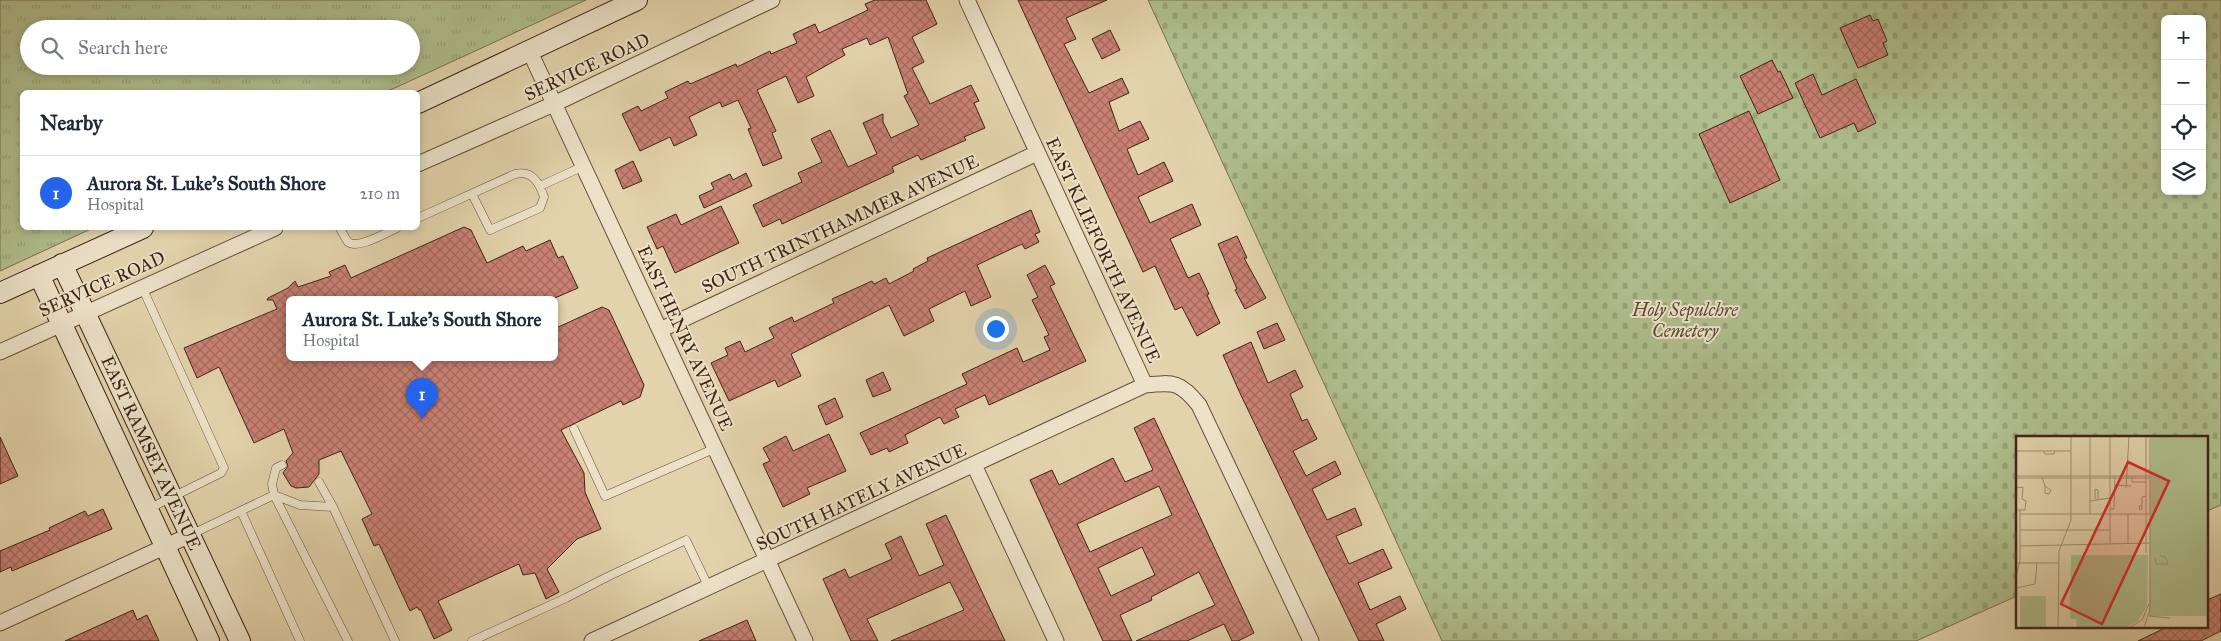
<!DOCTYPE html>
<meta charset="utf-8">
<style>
:root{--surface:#fff;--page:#f6f6f7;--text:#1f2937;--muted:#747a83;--line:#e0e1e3;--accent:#2563eb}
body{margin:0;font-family:"IM FELL Great Primer",serif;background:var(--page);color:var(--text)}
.controls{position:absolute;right:15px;top:15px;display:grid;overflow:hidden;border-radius:8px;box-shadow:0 2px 8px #0003}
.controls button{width:45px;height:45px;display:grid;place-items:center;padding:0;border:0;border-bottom:1px solid var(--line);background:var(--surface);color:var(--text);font:25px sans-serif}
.you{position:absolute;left:995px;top:328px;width:18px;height:18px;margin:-12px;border:4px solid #fff;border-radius:50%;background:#1a73e8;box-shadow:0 0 0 8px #1a73e833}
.badge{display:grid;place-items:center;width:32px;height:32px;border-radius:50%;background:var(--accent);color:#fff;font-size:16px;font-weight:700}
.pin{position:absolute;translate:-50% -41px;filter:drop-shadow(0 1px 2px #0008)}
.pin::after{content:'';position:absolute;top:26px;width:18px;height:15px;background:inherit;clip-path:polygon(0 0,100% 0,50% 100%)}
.popup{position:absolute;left:286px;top:296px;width:272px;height:65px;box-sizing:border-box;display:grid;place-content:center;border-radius:8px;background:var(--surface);filter:drop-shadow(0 1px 4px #0005);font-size:16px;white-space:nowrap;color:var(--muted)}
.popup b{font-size:19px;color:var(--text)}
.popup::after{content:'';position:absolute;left:50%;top:100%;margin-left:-10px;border:10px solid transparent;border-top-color:var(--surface)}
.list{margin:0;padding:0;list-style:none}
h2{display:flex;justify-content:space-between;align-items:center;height:65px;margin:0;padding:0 20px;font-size:21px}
h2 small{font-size:16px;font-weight:400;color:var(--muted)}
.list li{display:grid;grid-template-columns:32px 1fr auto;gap:15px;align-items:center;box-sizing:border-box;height:75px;padding:0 20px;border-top:1px solid var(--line)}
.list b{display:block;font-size:19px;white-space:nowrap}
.list p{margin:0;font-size:16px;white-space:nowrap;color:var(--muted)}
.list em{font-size:16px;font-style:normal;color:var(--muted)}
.icon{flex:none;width:28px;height:28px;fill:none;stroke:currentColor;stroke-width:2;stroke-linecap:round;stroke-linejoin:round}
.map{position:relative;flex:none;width:2221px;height:641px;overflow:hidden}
.search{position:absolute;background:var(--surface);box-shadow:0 2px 8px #0003;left:20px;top:20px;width:400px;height:55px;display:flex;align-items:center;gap:12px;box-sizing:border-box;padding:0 18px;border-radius:28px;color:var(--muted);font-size:19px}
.panel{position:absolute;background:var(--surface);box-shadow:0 2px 8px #0003;left:20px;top:90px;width:400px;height:140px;border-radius:8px}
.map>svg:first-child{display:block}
.cemetery{fill:url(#cemetery-stones);stroke:#767151;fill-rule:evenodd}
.park{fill:url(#park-tufts);stroke:#767151;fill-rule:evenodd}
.building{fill:url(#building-cross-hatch);stroke:#3d2415;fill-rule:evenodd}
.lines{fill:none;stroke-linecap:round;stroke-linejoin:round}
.lane-casing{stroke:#66503b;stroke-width:9}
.street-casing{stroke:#66503b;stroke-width:17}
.secondary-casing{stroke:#3d2415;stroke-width:22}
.lane{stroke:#ede2c9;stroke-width:8}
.street{stroke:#ede2c9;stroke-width:15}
.secondary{stroke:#ede2c9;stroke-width:20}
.labels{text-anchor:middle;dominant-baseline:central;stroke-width:4;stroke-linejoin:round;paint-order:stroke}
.street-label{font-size:18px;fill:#3d2415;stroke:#ede2c9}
.park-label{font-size:18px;font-style:italic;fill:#5a4a33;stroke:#ede2c9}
.inset-road{fill:none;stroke:#a18d70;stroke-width:1}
.view{fill:#d62828;fill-opacity:0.15;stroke:#d62828;stroke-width:2.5}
.inset-edge{fill:none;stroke:#3d2415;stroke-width:2.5}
</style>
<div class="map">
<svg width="2221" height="641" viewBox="0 0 2221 641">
<defs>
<pattern id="cemetery-stones" width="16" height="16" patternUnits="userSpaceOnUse" patternTransform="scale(1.25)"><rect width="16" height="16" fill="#afbe8d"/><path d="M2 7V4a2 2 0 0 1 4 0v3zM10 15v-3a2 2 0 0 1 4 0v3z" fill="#97a379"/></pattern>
<pattern id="park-tufts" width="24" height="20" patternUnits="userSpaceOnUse" patternTransform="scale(1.25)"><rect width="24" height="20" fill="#afbe8d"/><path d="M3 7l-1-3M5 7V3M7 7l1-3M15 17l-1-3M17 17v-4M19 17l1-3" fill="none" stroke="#97a379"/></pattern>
<pattern id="building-cross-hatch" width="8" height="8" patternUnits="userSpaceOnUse" patternTransform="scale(1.25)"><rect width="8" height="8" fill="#ca8174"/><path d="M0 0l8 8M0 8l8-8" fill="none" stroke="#a5695e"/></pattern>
</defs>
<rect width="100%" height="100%" fill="#e3d3ac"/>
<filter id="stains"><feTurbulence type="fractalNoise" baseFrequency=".004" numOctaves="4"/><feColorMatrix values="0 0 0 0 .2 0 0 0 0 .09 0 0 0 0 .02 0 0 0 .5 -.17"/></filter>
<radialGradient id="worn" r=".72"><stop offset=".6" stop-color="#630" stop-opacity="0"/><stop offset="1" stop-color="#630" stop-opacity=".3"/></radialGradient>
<path class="cemetery" d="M 1148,0 L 2221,0 L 2221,505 L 2207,511 L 2207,437 L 2017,437 L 2017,596 L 1916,641 L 1442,641 ZM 2165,19 L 2202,19 L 2202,191 L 2165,191 Z"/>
<path class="park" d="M 0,0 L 586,0 L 386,92 L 22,92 L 22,228 L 93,228 L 0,271 ZM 29,29 L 411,29 L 411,66 L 29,66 Z"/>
<path class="building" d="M 875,0 L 926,0 L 937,24 L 912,37 L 924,62 L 912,68 L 930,104 L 971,85 L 979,101 L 974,103 L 985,128 L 964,137 L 966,140 L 921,160 L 918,155 L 892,167 L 894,172 L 782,224 L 780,219 L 763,227 L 753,205 L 802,182 L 798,173 L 822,162 L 811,139 L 830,130 L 848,167 L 877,154 L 863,123 L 883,114 L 883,122 L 891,138 L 919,125 L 904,96 L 908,94 L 888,37 L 870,45 L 867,38 L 842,49 L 845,55 L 806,77 L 814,96 L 798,103 L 786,76 L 757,90 L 776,131 L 772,133 L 782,158 L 763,166 L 748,129 L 751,128 L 738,100 L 722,107 L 720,102 L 689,117 L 697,135 L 674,146 L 670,137 L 640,151 L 622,114 L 638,106 L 641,111 L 668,98 L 665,92 L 688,81 L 690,84 L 736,64 L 737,67 L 770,51 L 771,54 L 797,43 L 793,34 L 815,24 L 819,33 L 868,10 L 865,4 Z
M 1018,0 L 1107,0 L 1066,18 L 1076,39 L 1064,44 L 1089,93 L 1122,78 L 1129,93 L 1109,102 L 1119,131 L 1140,121 L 1149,139 L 1127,149 L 1138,175 L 1164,162 L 1173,181 L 1138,197 L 1150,223 L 1192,204 L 1201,225 L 1170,239 L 1188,278 L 1199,273 L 1209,294 L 1207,295 L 1220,323 L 1197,336 L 1182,307 L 1175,310 L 1155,266 L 1143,272 Z
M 1870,15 L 1873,21 L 1878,19 L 1887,41 L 1883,43 L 1888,55 L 1858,68 L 1840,28 Z
M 1110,30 L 1120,50 L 1102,59 L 1092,39 Z
M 1772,60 L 1778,72 L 1780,71 L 1793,98 L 1758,114 L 1740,76 Z
M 1813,74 L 1822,95 L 1856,79 L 1876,123 L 1858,132 L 1854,123 L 1820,138 L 1795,83 Z
M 1749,111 L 1780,180 L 1730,203 L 1699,134 Z
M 633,161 L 642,181 L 623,189 L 615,170 Z
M 746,173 L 752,186 L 704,208 L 699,196 L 714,189 L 711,183 L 730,174 L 733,180 Z
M 721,206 L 739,243 L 675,273 L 663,246 L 657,249 L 647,227 L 676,214 L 681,225 Z
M 1031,210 L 1040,232 L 1035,234 L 1039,242 L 1025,249 L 1022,244 L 977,265 L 991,297 L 971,306 L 965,291 L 929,309 L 934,321 L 904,336 L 889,305 L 791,354 L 801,376 L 778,387 L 775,380 L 729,401 L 711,363 L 728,355 L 725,348 L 740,341 L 745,352 L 774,338 L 769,328 L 792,317 L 794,322 L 834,303 L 832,299 L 872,281 L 874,284 L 886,278 L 889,284 L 914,271 L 913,269 L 928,261 L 927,258 Z
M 464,227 L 471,230 L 487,263 L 523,246 L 526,251 L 550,240 L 558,258 L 563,256 L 578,288 L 550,300 L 290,300 L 290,358 L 554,358 L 554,329 L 602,307 L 609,310 L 644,385 L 640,397 L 623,405 L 621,401 L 561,430 L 584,473 L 585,492 L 601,529 L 577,539 L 547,569 L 559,592 L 546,599 L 535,573 L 523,575 L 519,564 L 438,601 L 452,630 L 434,639 L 421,610 L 419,610 L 417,607 L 410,611 L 379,544 L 374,546 L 362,519 L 372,514 L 341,451 L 319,460 L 319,474 L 309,487 L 296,488 L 291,486 L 283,473 L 288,466 L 286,461 L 293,453 L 284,429 L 254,443 L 219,367 L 197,378 L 184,348 L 277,309 L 273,300 L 267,300 L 268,298 L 288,288 L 295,281 L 298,287 L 331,276 L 329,272 L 345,265 L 351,278 Z
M 1237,236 L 1247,258 L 1244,258 L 1266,298 L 1245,309 L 1235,290 L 1237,289 L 1218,244 Z
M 1045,265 L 1055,284 L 1050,286 L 1086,361 L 989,405 L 985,395 L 955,409 L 959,417 L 944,424 L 940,417 L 905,435 L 908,443 L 889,452 L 887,448 L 871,455 L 860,433 L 967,384 L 962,374 L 1017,348 L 1023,362 L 1050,350 L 1044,337 L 1049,335 L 1032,300 L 1038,297 L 1027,275 Z
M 1277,323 L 1285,340 L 1264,349 L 1257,332 Z
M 1251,342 L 1268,383 L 1295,370 L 1303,387 L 1290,394 L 1302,421 L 1307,419 L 1317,439 L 1293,451 L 1306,476 L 1335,461 L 1341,474 L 1312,489 L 1327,520 L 1355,508 L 1362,525 L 1336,536 L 1349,564 L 1383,549 L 1392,568 L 1358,583 L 1370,610 L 1400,596 L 1406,609 L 1376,624 L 1384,641 L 1359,641 L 1239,391 L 1223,355 Z
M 883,372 L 891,390 L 873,397 L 866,380 Z
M 835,398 L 843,417 L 826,425 L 818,406 Z
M 1154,418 L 1254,633 L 1238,641 L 1232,641 L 1224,624 L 1187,641 L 1136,641 L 1215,605 L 1199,572 L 1151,597 L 1152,600 L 1120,615 L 1132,641 L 1103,641 L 1030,480 L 1052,470 L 1059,485 L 1113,458 L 1125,482 L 1153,470 L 1134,428 ZM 1159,486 L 1172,515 L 1090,552 L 1077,524 ZM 1142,547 L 1155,575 L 1111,596 L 1098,568 Z
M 829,434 L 846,471 L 807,488 L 810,494 L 783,507 L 763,464 L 770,461 L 763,448 L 786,436 L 793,451 Z
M 0,437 L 18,476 L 0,484 Z
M 103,509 L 112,529 L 12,571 L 11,567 L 0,572 L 0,551 L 50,530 L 49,528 L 85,511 L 88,516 Z
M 946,515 L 1005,641 L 891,641 L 964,610 L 950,582 L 867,619 L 878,641 L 851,641 L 823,579 L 845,569 L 849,578 L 892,559 L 885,544 L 901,536 L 919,576 L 944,565 L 926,524 Z
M 2221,594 L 2221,631 L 2201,641 L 2138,641 L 2167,627 L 2207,627 L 2207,600 Z
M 133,610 L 137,620 L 147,615 L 159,641 L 65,641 Z
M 747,620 L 756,641 L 699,641 Z"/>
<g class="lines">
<defs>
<path id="lane" d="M 540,186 L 584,166
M 418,218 L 515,174 C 532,170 539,182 544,197 L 540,208 L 490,230 L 472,194
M 340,228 C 342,232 345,238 348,242 C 358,250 387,232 397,228
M 142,287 L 224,468 L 221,473 L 148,509
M 574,429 L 605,496 L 716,448
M 282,465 L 276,468 L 272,484 L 274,495 L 348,641
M 319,482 L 333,507 L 395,641
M 241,511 L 300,641
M 190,535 L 274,495 L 300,505 L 333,507
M 472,641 L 566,598 L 607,577 L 686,540 L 709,588"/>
<path id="street" d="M 967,0 L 1145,385 C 1175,382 1180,382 1199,405 L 1311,641
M 530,52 L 805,641
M 418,164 L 556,103 L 772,0
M 660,330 L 1037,153
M 0,352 L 275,228
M 974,465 L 1056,641
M 0,623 L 190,535
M 592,641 L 1145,385"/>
<path id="secondary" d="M 418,103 L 637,0
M 62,264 L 240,641
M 39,275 L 209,641
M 0,293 L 143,228"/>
</defs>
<use href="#lane" class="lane-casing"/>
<use href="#street" class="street-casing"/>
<use href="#secondary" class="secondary-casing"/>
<use href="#lane" class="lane"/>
<use href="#street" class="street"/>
<use href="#secondary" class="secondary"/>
</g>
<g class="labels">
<g class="street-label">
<text transform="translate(587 67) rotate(-25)">SERVICE ROAD</text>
<text transform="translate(840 224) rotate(-25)">SOUTH TRINTHAMMER AVENUE</text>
<text transform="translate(1103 250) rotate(65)">EAST KLIEFORTH AVENUE</text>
<text transform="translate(102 284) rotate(-24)">SERVICE ROAD</text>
<text transform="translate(685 338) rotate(65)">EAST HENRY AVENUE</text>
<text transform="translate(151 453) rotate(65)">EAST RAMSEY AVENUE</text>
<text transform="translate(861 497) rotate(-25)">SOUTH HATELY AVENUE</text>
</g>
<g class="park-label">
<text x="1685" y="310">Holy Sepulchre<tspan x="1685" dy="21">Cemetery</tspan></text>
</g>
</g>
<g transform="translate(2016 436)">
<rect width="192" height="192" fill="#e3d3ac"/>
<path d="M 55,119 L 132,119 L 131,170 L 122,185 L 109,192 L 61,192 L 60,183 L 54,183 ZM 4,160 L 30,160 L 30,192 L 4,192 Z" fill="#afbe8d"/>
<path d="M 135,0 L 192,0 L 192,192 L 190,180 L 133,180 Z" fill="#afbe8d"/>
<path class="inset-road" d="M 74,0 L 74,78M 130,0 L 130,117M 0,15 L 55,15M 27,15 L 29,18 L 38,18 L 39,15M 0,40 L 134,40M 26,41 L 29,50 L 35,54 L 33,58 L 29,57 L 29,50M 116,41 L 116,46 L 130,46M 0,42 L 134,42M 98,49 L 115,50M 0,52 L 7,51 L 6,63 L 10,65 L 9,74 L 0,74M 110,52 L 113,0M 79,63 L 79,53 L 82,54 L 82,63M 74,65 L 94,62M 126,70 L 123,70 L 124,74 L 126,73 L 126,61 L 130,60M 94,73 L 98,73 L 99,41M 4,78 L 134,78M 112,78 L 112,107M 4,94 L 94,94M 94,107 L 94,0M 4,110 L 133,107M 139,122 L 140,128 L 152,128 L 150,122 L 144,119M 0,127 L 42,127M 0,140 L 4,125 L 4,74M 0,152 L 19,148 L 21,127M 133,180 L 154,182M 42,192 L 43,115 L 55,84 L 55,0M 113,192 L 126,184 L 133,168M 128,192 L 134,173 L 134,0"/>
<path class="view" d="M 112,26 L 153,45 L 86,188 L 45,168 Z"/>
<rect width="192" height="192" class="inset-edge"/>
</g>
<rect width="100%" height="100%" filter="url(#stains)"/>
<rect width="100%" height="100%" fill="url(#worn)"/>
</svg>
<div class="controls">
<button>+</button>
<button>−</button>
<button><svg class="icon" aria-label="locate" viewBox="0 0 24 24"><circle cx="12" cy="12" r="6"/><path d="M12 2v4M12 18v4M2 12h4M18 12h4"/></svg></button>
<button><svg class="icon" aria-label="layers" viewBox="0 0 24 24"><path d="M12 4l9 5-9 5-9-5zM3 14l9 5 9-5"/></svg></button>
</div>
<div class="you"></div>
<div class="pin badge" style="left:422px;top:419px">1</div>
<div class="popup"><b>Aurora St. Luke's South Shore</b>Hospital</div>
<div class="search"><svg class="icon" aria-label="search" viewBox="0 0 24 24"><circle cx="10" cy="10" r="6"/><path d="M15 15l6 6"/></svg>Search here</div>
<section class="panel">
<h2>Nearby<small></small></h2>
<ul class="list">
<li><span class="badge">1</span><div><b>Aurora St. Luke's South Shore</b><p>Hospital</p></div><em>210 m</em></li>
</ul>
</section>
</div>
